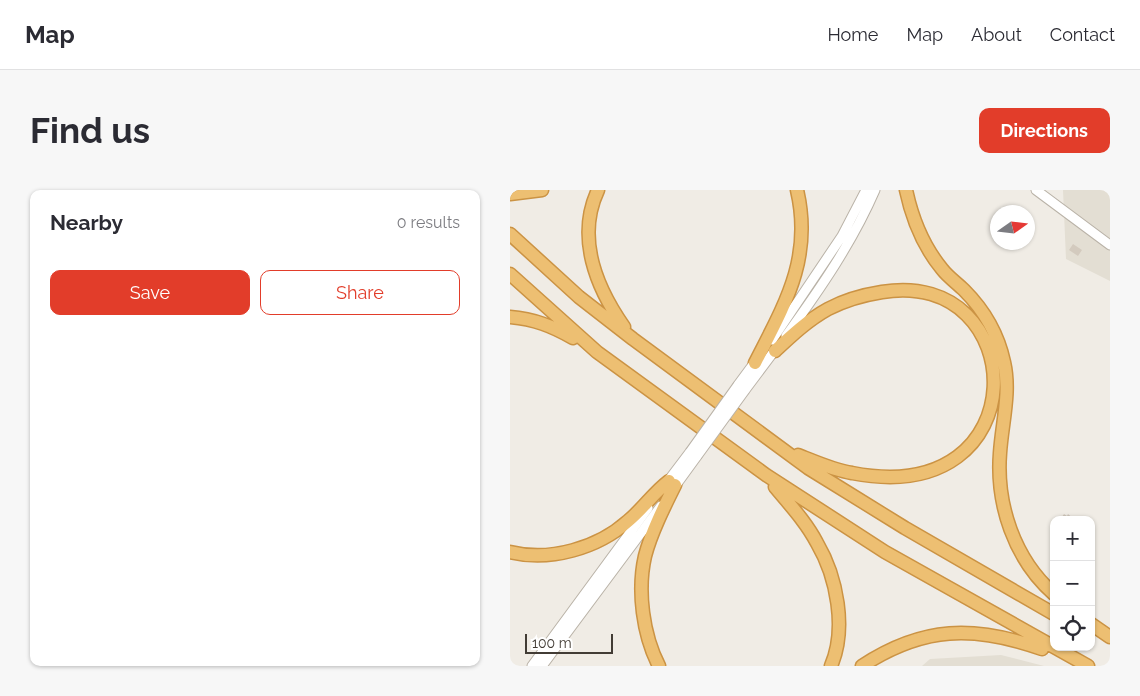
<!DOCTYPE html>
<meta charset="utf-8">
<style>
:root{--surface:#fff;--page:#f7f7f7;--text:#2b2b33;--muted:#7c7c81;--line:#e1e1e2;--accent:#e23d2a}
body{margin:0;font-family:Raleway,sans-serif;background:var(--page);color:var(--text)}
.controls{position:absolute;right:15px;bottom:15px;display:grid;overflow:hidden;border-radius:10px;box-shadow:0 1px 4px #0004}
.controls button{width:45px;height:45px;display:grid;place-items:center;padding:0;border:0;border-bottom:1px solid var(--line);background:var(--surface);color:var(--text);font:25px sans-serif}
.compass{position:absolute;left:480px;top:15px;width:45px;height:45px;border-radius:50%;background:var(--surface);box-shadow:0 1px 4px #0004;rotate:76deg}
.scale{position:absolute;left:15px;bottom:12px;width:88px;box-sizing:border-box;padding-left:5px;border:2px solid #423c35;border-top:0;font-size:14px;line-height:18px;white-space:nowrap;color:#423c35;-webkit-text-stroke:4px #fff;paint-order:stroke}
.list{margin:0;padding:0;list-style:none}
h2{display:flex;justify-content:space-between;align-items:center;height:65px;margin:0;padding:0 20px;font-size:21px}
h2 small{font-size:16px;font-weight:400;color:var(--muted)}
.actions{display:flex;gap:10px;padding:15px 20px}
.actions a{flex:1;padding:11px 0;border:1px solid var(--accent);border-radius:10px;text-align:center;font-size:18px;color:var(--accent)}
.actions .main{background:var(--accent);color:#fff}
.icon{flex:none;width:28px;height:28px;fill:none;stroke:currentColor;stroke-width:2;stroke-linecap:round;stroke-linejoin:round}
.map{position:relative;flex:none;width:600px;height:476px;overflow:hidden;border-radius:10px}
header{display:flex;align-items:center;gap:30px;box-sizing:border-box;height:70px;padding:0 25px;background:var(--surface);border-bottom:1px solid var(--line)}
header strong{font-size:24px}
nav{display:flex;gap:28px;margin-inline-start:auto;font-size:18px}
.intro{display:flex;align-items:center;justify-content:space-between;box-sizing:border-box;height:120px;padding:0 30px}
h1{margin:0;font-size:35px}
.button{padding:12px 22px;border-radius:10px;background:var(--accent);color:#fff;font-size:18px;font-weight:700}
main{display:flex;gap:30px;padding:0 30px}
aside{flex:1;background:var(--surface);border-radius:10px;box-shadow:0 1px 4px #0004}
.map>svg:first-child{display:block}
.residential{fill:#e3ded3}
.building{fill:#d3cabe}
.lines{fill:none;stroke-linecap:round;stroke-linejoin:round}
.minor-casing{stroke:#bab3a8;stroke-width:11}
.highway-casing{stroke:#cb9344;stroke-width:15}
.minor{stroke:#fff;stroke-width:9}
.highway{stroke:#edbf72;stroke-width:12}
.minor-bridge-casing{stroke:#bab3a8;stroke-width:11;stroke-linecap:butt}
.minor-bridge{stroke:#fff;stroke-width:9}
</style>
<header>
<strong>Map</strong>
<nav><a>Home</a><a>Map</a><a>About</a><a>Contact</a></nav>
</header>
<div class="intro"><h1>Find us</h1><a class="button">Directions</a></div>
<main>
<aside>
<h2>Nearby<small>0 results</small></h2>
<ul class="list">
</ul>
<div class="actions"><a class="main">Save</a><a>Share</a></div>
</aside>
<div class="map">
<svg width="600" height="476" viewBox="0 0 600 476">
<rect width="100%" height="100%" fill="#f0ece5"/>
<path class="residential" d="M 553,0 L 600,0 L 600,91 L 556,69 Z
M 491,465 L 534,476 L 412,476 L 420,469 Z"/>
<path class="building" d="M 563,54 L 572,60 L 568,66 L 559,60 Z
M 554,324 L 557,326 L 558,324 L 565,330 L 550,330 Z"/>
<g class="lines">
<defs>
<path id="minor" d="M 526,0 L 600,55
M 276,146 C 310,99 342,53 365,0
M 262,150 L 332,46 L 356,0
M 228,195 L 248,168
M 235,200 L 268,156
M 155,295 L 180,262
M 163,299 L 187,266
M 22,476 L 138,318
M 32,476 L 151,316"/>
<path id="highway" d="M 88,0 C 66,47 86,97 114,137
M 396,0 C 402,28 413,56 432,79 C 438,87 447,93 454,100 C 474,120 488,144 494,172 C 501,202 492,233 490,263 C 486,314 504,369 544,404
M 0,4 L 32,0
M 0,44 L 69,107 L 123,149 L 298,278 L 395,338 L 544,424
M 0,84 L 87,162 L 256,285 L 375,362 L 578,476
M 0,127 C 24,129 42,136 63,148
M 265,161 C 281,146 298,130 318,119 C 335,110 353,105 372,102 C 521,77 531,320 342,283 C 323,280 306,272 288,265
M 245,173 C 275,114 303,68 287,0
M 265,297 C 280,315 296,332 307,353 C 327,387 337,439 321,476
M 0,362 C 40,372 88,358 118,331 C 133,319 143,303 159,291
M 581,434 L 600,447
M 149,476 C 133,445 127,401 135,366 C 141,343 154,317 165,295
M 352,476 C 413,436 464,435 532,459"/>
</defs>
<use href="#minor" class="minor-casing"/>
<use href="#highway" class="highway-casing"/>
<use href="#minor" class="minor"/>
<use href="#highway" class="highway"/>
<defs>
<path id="minor-bridge" d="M 180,262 L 228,195
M 187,266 L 235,200"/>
</defs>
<use href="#minor-bridge" class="minor-bridge-casing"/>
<use href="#minor-bridge" class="minor-bridge"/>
</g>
</svg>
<div class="controls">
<button>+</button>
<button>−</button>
<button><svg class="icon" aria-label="locate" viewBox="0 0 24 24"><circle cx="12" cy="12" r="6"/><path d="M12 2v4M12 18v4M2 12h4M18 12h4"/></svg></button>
</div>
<svg class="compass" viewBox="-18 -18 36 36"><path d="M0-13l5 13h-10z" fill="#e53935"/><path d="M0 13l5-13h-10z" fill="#7c7c81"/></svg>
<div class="scale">100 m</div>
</div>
</main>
